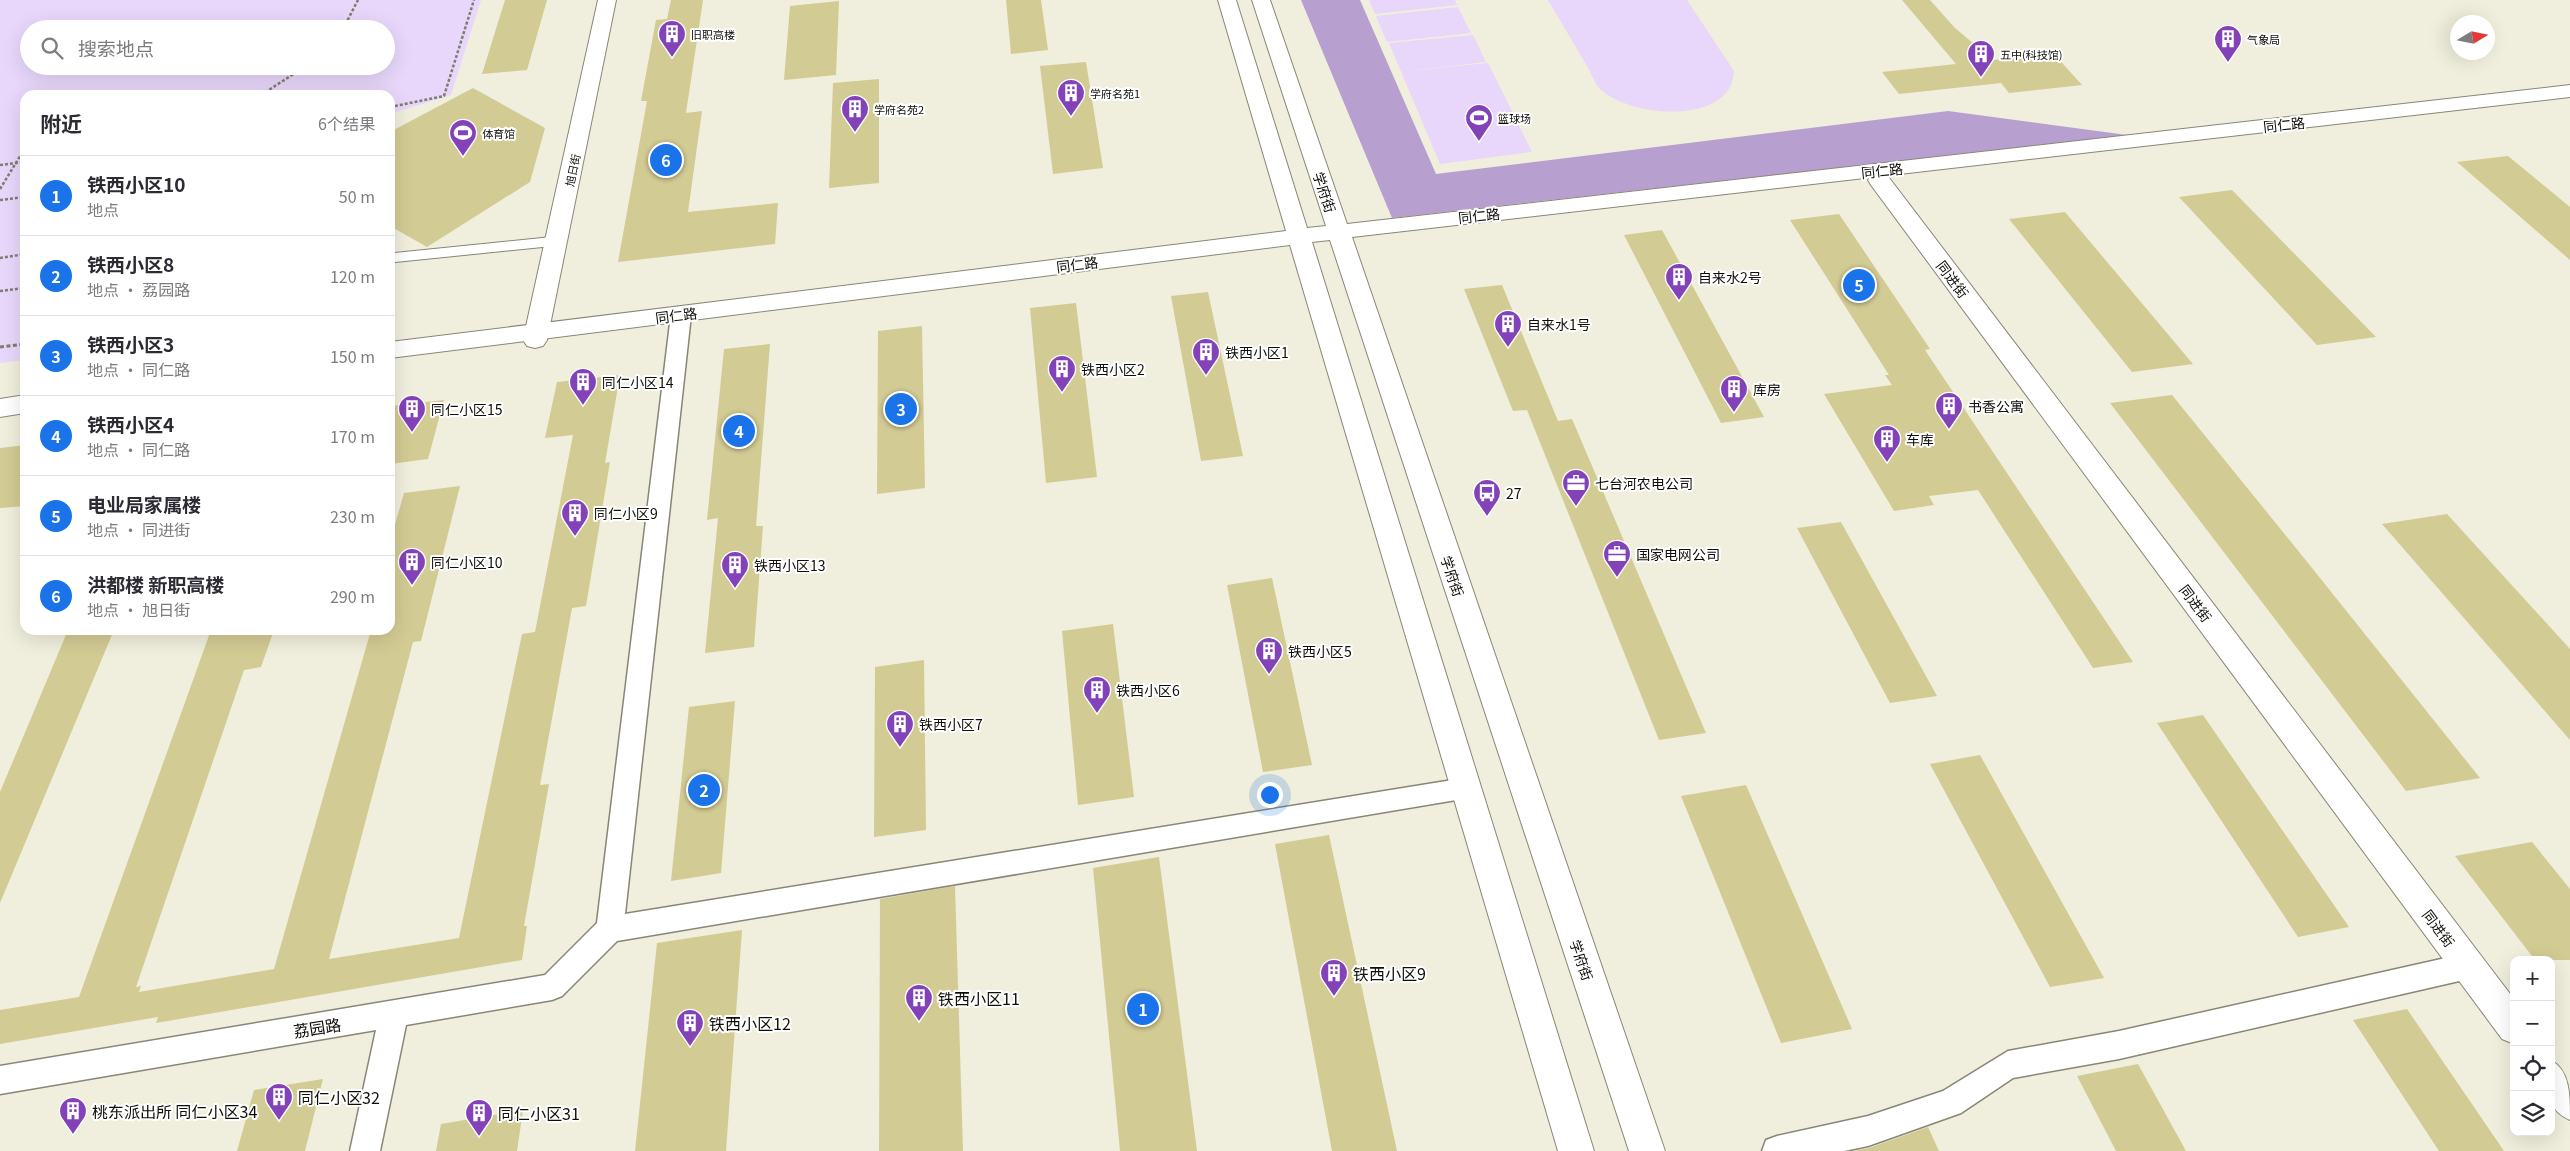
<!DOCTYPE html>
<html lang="zh">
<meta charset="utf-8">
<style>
:root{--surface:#fff;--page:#f2f2f3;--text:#2b2b33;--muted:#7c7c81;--line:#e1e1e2;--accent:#1a73e8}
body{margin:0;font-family:Georgia,"Noto Sans SC",serif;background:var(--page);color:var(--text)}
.controls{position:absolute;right:15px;bottom:15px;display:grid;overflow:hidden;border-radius:10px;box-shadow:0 5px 20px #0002}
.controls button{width:45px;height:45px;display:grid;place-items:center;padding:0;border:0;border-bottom:1px solid var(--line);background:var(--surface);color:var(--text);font:25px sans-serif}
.compass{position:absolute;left:2450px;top:15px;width:45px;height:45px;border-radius:50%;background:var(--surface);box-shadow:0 5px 20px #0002;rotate:80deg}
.you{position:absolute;left:1269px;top:794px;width:18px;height:18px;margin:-12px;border:4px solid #fff;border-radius:50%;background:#1a73e8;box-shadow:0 0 0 8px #1a73e833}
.badge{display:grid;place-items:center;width:32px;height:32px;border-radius:50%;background:var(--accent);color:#fff;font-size:16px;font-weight:700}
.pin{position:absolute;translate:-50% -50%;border:2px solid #fff;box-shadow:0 1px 5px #0006}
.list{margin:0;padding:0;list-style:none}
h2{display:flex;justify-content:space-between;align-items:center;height:65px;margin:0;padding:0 20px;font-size:21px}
h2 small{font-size:16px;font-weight:400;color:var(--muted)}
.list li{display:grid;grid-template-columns:32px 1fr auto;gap:15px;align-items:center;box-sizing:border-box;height:80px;padding:0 20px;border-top:1px solid var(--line)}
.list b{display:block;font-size:19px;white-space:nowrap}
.list p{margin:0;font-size:16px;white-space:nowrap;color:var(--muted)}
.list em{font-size:16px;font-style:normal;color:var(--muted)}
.icon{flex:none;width:28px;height:28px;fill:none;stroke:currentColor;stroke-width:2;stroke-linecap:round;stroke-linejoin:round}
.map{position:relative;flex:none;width:2570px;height:1151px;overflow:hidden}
.search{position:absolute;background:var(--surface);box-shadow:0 5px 20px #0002;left:20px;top:20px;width:375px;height:55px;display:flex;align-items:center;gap:12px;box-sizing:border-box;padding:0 18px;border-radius:28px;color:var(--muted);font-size:19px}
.panel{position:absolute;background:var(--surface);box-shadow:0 5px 20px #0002;left:20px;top:90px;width:375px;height:545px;border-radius:15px}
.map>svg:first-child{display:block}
.green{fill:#e8d7fb;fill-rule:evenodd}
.forest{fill:#b7a0d0}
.building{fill:#d3cb94}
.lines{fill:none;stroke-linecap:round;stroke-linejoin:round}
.lane-casing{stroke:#898676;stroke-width:11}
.street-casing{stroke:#898676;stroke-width:3}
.secondary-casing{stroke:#898676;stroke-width:2}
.primary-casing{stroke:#898676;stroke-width:2}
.path-far1{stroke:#7e7d71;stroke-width:2.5;stroke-dasharray:3 2;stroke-linecap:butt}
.path{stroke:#7e7d71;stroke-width:3;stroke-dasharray:4 2.5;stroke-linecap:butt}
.lane{stroke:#fff;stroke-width:9}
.street{fill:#fff;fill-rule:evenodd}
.secondary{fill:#fff;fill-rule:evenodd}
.primary{fill:#fff;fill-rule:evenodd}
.labels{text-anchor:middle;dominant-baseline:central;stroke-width:4;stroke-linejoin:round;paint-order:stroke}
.far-poi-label{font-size:11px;fill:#0e0d08;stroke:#fff;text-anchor:start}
.far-street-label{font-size:11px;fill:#0e0d08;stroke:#fff}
.street-label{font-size:14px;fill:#0e0d08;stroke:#fff}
.poi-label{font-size:14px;fill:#0e0d08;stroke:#fff;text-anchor:start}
.near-poi-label{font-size:16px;fill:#0e0d08;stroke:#fff;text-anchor:start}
.near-street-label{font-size:16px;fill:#0e0d08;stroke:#fff}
</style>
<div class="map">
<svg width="2570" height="1151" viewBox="0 0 2570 1151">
<rect width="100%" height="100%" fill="#f0eedc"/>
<path class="green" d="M 0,0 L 481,0 L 451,95 L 390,114 L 390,95 L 25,95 L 25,360 L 0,363 ZM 29,29 L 386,29 L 386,66 L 29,66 Z
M 1369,0 L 1455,0 L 1457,5 L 1375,14 Z
M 1548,0 L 1687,0 L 1734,71 C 1732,126 1630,118 1600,89 C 1595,84 1591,73 1587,66 C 1574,44 1561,22 1548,0 Z
M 1458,7 L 1471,33 L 1387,42 L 1376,16 Z
M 1473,35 L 1486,62 L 1406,71 L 1488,63 L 1532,152 L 1440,164 L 1389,43 Z"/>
<path class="forest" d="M 1301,0 L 1360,0 L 1436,174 L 1948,111 L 2127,135 L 1392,218 Z"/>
<path class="building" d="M 505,0 L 547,0 L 527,70 L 482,74 Z
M 671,0 L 703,0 L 686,113 L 702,111 L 688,212 L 778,203 L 775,244 L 618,262 L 647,101 L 641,101 L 656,20 L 667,19 Z
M 1006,0 L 1041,0 L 1048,50 L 1011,54 Z
M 1902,0 L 1930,0 L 1955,28 L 1993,60 L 2054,54 L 2082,85 L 2009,93 L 2001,83 L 1899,94 L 1882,72 L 1956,64 Z
M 839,1 L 836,75 L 784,80 L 790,6 Z
M 1086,62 L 1103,168 L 1053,174 L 1040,66 Z
M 879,79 L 879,183 L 829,188 L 833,83 Z
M 473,88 L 545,128 L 530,182 L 427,247 L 390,226 L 390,132 Z
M 2508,156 L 2570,207 L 2570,260 L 2457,162 Z
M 2232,190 L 2376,337 L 2317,345 L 2179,197 Z
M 2065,212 L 2193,364 L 2132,372 L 2009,219 Z
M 1839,214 L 1930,349 L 1925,350 L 2133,662 L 2093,668 L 1978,490 L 1929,496 L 1934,505 L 1894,511 L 1824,394 L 1892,385 L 1885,375 L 1889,375 L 1790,220 Z
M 1662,230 L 1764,417 L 1721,423 L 1624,235 Z
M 1502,285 L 1558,421 L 1572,419 L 1706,733 L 1659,740 L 1527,410 L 1513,411 L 1464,289 Z
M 1208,292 L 1243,456 L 1201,461 L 1171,296 Z
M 1076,303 L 1097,477 L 1046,483 L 1030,308 Z
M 922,326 L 925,488 L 877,494 L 878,331 Z
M 770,344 L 756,526 L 763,526 L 754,647 L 705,653 L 718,518 L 707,520 L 724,349 Z
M 620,375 L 605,463 L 610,462 L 586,606 L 572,608 L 540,785 L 549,784 L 524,926 L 527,926 L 522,960 L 156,1023 L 158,1017 L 0,1044 L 0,1010 L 79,997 L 211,630 L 274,630 L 261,667 L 244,670 L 136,987 L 141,986 L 139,992 L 274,969 L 371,630 L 390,630 L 390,542 L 404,493 L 460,486 L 421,641 L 413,642 L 329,959 L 459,938 L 522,634 L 535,632 L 573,435 L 545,438 L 557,382 Z
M 2172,395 L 2308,563 L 2480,778 L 2406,791 L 2110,403 Z
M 444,400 L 428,459 L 390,464 L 390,406 Z
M 25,445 L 25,506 L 0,508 L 0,448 Z
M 2447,514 L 2570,649 L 2570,740 L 2382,524 Z
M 1841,522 L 1937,696 L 1890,703 L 1797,528 Z
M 1272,578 L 1312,765 L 1263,772 L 1227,585 Z
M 1113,624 L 1134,797 L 1078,805 L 1062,631 Z
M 68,630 L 114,630 L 0,903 L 0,792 Z
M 924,660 L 926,830 L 874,837 L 875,667 Z
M 735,701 L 721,873 L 671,881 L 689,707 Z
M 2203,715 L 2349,927 L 2298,937 L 2157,723 Z
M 1980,755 L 2104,978 L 2050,987 L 1930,764 Z
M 1746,785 L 1852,1029 L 1781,1043 L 1681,796 Z
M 1329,835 L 1397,1151 L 1332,1151 L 1275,844 Z
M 2532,842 L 2570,889 L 2570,960 L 2535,960 L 2455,856 Z
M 1159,857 L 1197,1151 L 1120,1151 L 1093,868 Z
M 955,886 L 963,1151 L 879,1151 L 880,899 Z
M 742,930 L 726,1151 L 635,1151 L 657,943 Z
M 2407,1009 L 2504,1151 L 2439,1151 L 2353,1020 Z
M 2138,1064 L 2186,1151 L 2116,1151 L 2077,1076 Z
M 323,1079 L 305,1151 L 237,1151 L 254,1090 Z
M 523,1110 L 517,1151 L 436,1151 L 441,1124 Z
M 1928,1127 L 1939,1151 L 1853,1151 L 1869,1148 Z"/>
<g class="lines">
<defs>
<path id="lane" d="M 390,258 L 557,241"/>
<path id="street" d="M 681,309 L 688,310 L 691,315 L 625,914 L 1465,778 L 1474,781 L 1478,789 L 1474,797 L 617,941 L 562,996 L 552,1000 L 406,1025 L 380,1151 L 350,1151 L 376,1030 L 0,1094 L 0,1066 L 545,975 L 597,923 L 671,315 L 674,310 Z
M 2468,953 L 2478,957 L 2482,966 L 2478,975 L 2468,979 L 2119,1059 L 2013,1078 L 1961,1113 L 1868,1146 L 1844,1151 L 1762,1151 L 1766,1140 L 1777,1136 L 1868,1116 L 1943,1091 L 2008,1051 L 2119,1031 Z"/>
<path id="secondary" d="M 598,0 L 616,0 L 547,340 L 543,346 L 535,348 L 527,346 L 523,340 Z
M 1879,173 L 1887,175 L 2514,999 L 2514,1044 L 2502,1039 L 1871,185 L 1868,180 L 1871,175 Z
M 2551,1060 C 2570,1071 2570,1094 2570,1120 C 2542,1108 2551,1086 2551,1060 Z"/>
<path id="primary" d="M 1218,0 L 1236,0 L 1307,228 L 1326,226 L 1252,0 L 1270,0 L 1347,224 L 2570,85 L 2570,97 L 1352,237 L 1665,1151 L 1629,1151 L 1330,240 L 1312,242 L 1594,1151 L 1558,1151 L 1290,245 L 390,358 L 390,342 L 1286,231 Z
M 25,395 L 25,413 L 0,417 L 0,399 Z"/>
</defs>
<use href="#lane" class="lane-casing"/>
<use href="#street" class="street-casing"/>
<use href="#secondary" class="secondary-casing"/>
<use href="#primary" class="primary-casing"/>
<path class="path-far1" d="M 343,29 L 358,0
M 261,95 L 306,66
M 390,107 L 444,96 L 474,0
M 0,165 L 25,162
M 0,189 L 25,148
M 0,200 L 25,197
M 0,258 L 25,254
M 0,291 L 25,288"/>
<path class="path" d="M 0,347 L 25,344"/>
<use href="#lane" class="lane"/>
<use href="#street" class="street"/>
<use href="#secondary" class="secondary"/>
<use href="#primary" class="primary"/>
</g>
<defs>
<symbol id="building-pin" viewBox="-11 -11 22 30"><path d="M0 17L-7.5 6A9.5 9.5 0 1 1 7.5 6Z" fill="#8342b7" stroke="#fff"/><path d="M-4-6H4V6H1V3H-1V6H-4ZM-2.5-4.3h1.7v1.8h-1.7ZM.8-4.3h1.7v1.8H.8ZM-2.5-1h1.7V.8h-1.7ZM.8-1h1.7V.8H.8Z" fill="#fff"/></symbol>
<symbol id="stadium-pin" viewBox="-11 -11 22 30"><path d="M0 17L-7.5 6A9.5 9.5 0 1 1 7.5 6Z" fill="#8342b7" stroke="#fff"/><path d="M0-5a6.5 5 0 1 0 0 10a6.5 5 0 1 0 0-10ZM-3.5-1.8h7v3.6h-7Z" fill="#fff"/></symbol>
<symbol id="office-pin" viewBox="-11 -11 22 30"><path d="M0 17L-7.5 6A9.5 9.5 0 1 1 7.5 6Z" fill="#8342b7" stroke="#fff"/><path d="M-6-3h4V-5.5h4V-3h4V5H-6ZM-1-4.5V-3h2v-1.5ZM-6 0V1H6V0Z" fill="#fff"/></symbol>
<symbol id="bus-pin" viewBox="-11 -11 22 30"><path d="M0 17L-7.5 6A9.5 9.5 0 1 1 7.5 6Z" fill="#8342b7" stroke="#fff"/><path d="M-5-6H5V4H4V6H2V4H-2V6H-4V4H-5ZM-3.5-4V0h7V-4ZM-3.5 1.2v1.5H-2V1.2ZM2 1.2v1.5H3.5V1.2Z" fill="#fff"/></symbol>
</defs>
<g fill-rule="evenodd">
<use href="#building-pin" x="656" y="18" width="32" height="43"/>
<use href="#building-pin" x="2212" y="23" width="32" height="43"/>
<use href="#building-pin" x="1965" y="38" width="32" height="43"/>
<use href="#building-pin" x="1055" y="77" width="32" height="43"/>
<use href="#building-pin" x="839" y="93" width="32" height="43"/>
<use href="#stadium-pin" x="1463" y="102" width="32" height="43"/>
<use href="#stadium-pin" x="447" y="117" width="32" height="43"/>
<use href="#building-pin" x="1663" y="261" width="32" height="43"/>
<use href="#building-pin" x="1492" y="308" width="32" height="43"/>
<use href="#building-pin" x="1190" y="336" width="32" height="43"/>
<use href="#building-pin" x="1046" y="353" width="32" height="43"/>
<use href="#building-pin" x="567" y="366" width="32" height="43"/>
<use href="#building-pin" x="1718" y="373" width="32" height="43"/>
<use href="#building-pin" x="1933" y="390" width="32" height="43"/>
<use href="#building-pin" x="396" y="393" width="32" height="43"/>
<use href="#building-pin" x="1871" y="423" width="32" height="43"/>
<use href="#office-pin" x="1560" y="467" width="32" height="43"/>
<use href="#bus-pin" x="1471" y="477" width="32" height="43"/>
<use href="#building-pin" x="559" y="497" width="32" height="43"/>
<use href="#office-pin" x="1601" y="538" width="32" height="43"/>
<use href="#building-pin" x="396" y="546" width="32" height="43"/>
<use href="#building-pin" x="719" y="549" width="32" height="43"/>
<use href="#building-pin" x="1253" y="635" width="32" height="43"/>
<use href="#building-pin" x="1081" y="674" width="32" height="43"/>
<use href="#building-pin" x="884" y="708" width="32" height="43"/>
<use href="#building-pin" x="1318" y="957" width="32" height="43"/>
<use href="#building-pin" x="903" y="982" width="32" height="43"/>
<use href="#building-pin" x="674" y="1007" width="32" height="43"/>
<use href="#building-pin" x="263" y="1081" width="32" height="43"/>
<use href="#building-pin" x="57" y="1095" width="32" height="43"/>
<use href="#building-pin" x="463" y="1097" width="32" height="43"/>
</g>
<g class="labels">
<g class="far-poi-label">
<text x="691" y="34">旧职高楼</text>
<text x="2247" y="39">气象局</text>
<text x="2000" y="54">五中(科技馆)</text>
<text x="1090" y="93">学府名苑1</text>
<text x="874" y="109">学府名苑2</text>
<text x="1498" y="118">篮球场</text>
<text x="482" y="133">体育馆</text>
</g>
<g class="far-street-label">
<text transform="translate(572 170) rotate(-78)">旭日街</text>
</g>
<g class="street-label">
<text transform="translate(2284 124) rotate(-6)">同仁路</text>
<text transform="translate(1882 170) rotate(-6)">同仁路</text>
<text transform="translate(1325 192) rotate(72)">学府街</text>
<text transform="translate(1479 215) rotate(-6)">同仁路</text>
<text transform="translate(1077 264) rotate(-7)">同仁路</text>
<text transform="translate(1953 279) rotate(53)">同进街</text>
<text transform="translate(676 315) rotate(-7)">同仁路</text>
<text transform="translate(1453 576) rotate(71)">学府街</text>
<text transform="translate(2196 603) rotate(53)">同进街</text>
<text transform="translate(2439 928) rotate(53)">同进街</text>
<text transform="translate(1582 960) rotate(71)">学府街</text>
</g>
<g class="poi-label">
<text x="1698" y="277">自来水2号</text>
<text x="1527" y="324">自来水1号</text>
<text x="1225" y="352">铁西小区1</text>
<text x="1081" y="369">铁西小区2</text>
<text x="602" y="382">同仁小区14</text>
<text x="1753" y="389">库房</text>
<text x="1968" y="406">书香公寓</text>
<text x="431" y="409">同仁小区15</text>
<text x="1906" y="439">车库</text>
<text x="1595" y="483">七台河农电公司</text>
<text x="1506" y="493">27</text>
<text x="594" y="513">同仁小区9</text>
<text x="1636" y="554">国家电网公司</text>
<text x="431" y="562">同仁小区10</text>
<text x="754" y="565">铁西小区13</text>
<text x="1288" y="651">铁西小区5</text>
<text x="1116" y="690">铁西小区6</text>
<text x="919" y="724">铁西小区7</text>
</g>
<g class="near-poi-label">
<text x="1353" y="973">铁西小区9</text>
<text x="938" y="998">铁西小区11</text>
<text x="709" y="1023">铁西小区12</text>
<text x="298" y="1097">同仁小区32</text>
<text x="92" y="1111">桃东派出所 同仁小区34</text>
<text x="498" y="1113">同仁小区31</text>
</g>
<g class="near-street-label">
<text transform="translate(317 1027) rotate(-9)">荔园路</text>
</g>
</g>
</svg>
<div class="controls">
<button>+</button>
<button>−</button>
<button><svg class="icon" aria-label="locate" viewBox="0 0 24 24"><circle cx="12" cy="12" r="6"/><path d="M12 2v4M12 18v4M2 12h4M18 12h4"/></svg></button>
<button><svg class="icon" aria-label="layers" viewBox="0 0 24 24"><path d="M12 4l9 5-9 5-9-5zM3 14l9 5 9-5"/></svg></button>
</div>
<svg class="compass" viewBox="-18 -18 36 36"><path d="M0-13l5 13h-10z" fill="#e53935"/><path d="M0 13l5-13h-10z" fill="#7c7c81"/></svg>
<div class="you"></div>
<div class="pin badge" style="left:1143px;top:1009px">1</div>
<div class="pin badge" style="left:704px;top:790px">2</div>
<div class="pin badge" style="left:901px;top:409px">3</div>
<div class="pin badge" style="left:739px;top:431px">4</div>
<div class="pin badge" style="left:1859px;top:285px">5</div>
<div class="pin badge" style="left:666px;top:160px">6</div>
<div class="search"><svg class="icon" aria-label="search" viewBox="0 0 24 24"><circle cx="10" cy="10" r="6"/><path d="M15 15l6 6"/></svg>搜索地点</div>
<section class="panel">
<h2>附近<small>6个结果</small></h2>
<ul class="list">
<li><span class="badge">1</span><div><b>铁西小区10</b><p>地点</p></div><em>50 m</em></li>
<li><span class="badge">2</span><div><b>铁西小区8</b><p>地点 · 荔园路</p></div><em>120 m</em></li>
<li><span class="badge">3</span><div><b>铁西小区3</b><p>地点 · 同仁路</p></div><em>150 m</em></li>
<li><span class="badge">4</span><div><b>铁西小区4</b><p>地点 · 同仁路</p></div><em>170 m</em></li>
<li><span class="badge">5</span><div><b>电业局家属楼</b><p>地点 · 同进街</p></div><em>230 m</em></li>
<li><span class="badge">6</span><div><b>洪都楼 新职高楼</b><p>地点 · 旭日街</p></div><em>290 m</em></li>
</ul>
</section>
</div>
